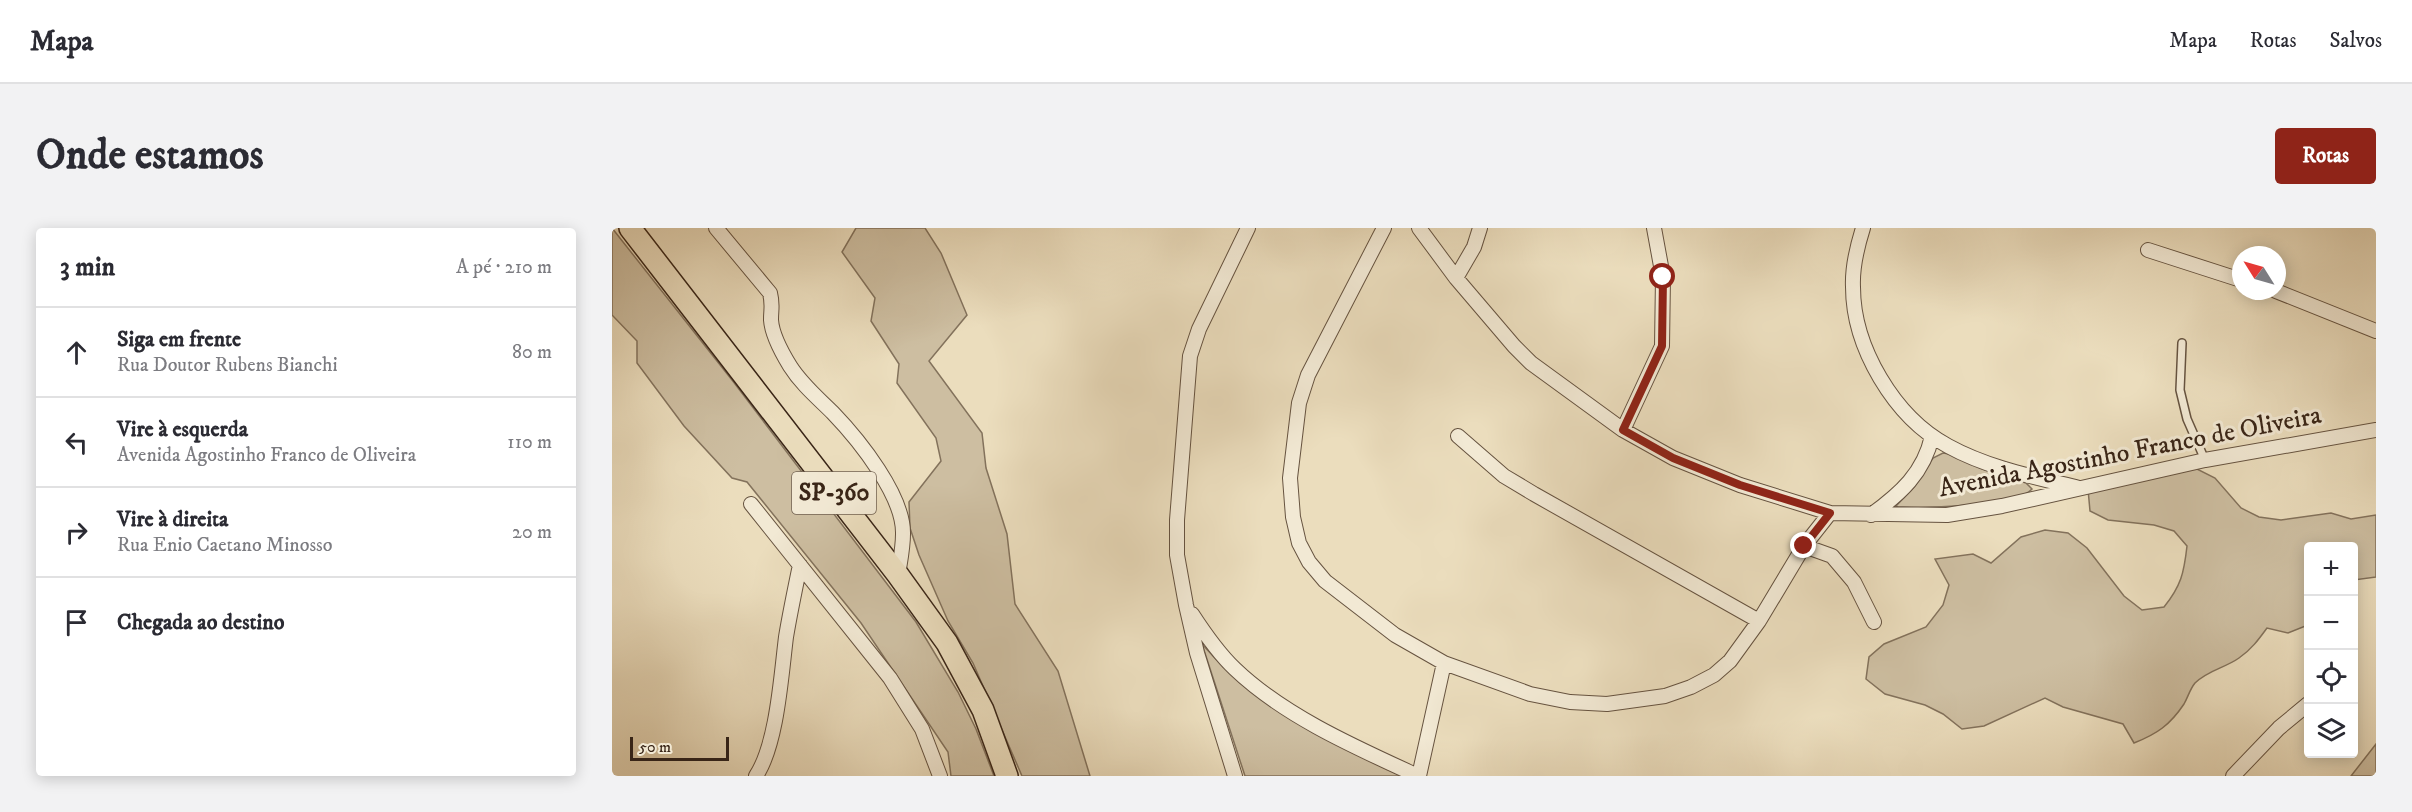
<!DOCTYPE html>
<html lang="pt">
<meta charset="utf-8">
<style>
:root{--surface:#fff;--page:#f2f2f3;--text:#2b2b33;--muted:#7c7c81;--line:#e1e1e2;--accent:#8f2418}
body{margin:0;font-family:"IM FELL DW Pica",serif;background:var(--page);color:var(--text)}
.controls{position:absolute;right:18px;bottom:18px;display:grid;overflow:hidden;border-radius:6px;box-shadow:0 3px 15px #0003}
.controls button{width:54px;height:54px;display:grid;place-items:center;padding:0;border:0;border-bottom:2px solid var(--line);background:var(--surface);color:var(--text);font:30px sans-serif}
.compass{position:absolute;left:1620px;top:18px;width:54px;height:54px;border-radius:50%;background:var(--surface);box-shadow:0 3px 15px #0003;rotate:307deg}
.scale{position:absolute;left:18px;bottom:15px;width:99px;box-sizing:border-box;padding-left:6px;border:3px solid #392517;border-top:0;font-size:16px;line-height:21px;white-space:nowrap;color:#392517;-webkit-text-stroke:4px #f2e9d4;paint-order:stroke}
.stop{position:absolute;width:18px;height:18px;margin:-14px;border:4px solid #8f2418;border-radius:50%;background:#fff}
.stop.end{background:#8f2418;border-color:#fff;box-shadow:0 2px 6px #0008}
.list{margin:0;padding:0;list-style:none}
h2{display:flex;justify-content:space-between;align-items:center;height:78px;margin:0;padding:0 24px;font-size:26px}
h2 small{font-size:20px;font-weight:400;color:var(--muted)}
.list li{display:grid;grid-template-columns:39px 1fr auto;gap:18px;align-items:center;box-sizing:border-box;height:90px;padding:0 24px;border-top:2px solid var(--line)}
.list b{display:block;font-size:22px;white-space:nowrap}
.list p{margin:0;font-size:20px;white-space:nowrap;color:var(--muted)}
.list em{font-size:20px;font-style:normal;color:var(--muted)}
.icon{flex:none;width:33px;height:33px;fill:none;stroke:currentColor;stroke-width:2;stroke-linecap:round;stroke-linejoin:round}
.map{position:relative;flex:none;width:1764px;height:548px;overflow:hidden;border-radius:6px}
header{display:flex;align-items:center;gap:36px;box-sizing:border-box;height:84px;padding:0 30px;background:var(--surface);border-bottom:2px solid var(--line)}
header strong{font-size:28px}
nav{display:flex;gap:33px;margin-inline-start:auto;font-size:21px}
.intro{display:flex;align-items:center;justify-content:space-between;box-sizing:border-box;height:144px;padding:0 36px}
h1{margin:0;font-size:42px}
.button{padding:15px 27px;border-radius:6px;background:var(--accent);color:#fff;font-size:21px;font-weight:700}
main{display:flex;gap:36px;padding:0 36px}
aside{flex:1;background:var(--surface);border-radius:6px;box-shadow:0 3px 15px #0003}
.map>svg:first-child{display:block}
.green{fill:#cdbea1;stroke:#83725c;stroke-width:1.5}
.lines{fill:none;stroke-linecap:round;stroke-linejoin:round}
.service-casing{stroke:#665340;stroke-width:10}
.minor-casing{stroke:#665340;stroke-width:16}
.primary-casing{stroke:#392517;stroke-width:24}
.service{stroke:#f2e9d4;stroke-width:7}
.minor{stroke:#f2e9d4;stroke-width:14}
.primary{stroke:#ebddbd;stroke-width:21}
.route{stroke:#8f2418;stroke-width:8}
.labels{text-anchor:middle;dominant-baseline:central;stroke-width:6;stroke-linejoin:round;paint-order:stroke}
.shield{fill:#f2e9d4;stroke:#706050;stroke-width:1.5}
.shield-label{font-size:24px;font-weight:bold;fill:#392517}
.street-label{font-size:26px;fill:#392517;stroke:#f2e9d4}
</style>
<header>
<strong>Mapa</strong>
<nav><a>Mapa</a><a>Rotas</a><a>Salvos</a></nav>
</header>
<div class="intro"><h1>Onde estamos</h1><a class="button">Rotas</a></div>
<main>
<aside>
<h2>3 min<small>A pé · 210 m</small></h2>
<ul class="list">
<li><svg class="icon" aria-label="ahead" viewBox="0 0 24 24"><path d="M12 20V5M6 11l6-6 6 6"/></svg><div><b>Siga em frente</b><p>Rua Doutor Rubens Bianchi</p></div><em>80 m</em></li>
<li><svg class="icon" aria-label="left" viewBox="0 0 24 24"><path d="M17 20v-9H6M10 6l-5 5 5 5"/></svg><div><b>Vire à esquerda</b><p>Avenida Agostinho Franco de Oliveira</p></div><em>110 m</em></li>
<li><svg class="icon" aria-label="right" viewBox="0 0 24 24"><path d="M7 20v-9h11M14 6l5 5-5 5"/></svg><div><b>Vire à direita</b><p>Rua Enio Caetano Minosso</p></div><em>20 m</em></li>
<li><svg class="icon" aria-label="arrive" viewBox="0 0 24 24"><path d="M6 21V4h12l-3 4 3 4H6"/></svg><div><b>Chegada ao destino</b></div></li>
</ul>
</aside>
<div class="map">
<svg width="1764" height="548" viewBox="0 0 1764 548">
<rect width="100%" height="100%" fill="#ebddbd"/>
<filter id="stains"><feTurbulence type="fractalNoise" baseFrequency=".00333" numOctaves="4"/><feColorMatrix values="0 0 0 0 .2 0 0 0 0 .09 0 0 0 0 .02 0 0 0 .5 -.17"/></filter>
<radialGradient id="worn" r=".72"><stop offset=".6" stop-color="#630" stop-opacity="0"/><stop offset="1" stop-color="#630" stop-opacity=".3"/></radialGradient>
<path class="green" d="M 0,0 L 120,152 L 304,394 L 346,464 L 364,501 L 382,548 L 339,548 L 336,524 L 249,395 L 135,254 L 120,250 L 72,198 L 25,135 L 25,113 L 0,87 Z
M 244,0 L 313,0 L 329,25 L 355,87 L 317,133 L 370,205 L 374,240 L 395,306 L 403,376 L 446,443 L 478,548 L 410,548 L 361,435 L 336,393 L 307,327 L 298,300 L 297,274 L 329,233 L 324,210 L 285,155 L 287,136 L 259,93 L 263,70 L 230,24 Z
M 1331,225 L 1344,227 L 1368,240 L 1414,255 L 1420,261 C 1405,279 1313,279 1287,280 L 1284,278 L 1302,259 L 1321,230 Z
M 1560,241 L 1585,241 L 1603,250 L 1629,280 L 1647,289 L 1669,292 L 1719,285 L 1739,291 L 1764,287 L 1764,349 L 1742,352 L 1742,319 L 1696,319 L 1696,397 L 1676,405 L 1655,400 C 1647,411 1639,422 1627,430 C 1613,440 1596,442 1583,455 C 1578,461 1576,469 1572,476 C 1558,497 1545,506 1522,515 L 1511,496 L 1451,479 L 1433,470 L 1372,498 L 1350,501 L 1331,486 L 1313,477 L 1273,466 L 1254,451 L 1257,429 L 1272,416 L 1314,399 L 1331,377 L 1337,357 L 1323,331 L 1361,326 L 1379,335 L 1409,309 L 1433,302 L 1456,305 L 1475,320 L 1512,368 L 1530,382 L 1552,379 C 1569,358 1572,345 1575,318 L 1562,303 L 1542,297 L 1496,292 L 1478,283 L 1476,261 Z
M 590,416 L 611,439 L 790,548 L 633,548 Z
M 1764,516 L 1764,548 L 1739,548 Z"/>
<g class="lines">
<defs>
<path id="service" d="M 1570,115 L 1568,162 L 1575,191 L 1593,232"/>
<path id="minor" d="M 104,0 L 158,65 C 161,77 159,80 159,92 C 160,107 170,125 178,138 C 190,157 206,170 221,185 C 247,212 292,268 291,306 C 291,320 288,334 286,347
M 772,0 L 696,147 L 687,175 L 678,250 L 681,289 L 687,315 L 697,334 L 713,353 L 783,407 L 832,435 L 918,466 L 958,474 L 995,476 L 1053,468 L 1079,459 L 1102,447 L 1118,433 L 1147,393 L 1192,318 L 1218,285
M 807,0 L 844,50 L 902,118 L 919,135 L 1011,202 L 1061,230 L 1128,257 L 1218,285 L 1335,287 L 1390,278 L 1593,232 L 1764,202
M 1251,0 C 1245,19 1240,38 1241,59 C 1241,119 1282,189 1336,218 C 1376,240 1422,249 1467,260
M 1536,22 L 1629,52
M 844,50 L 862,19 L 868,0
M 1664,63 L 1764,103
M 1011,202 L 1050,118 L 1051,49 L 1042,0
M 846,208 L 892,248 L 922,266 L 1147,393
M 139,276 L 278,450 L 310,501 L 328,548
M 1259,287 C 1288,266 1312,245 1320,208
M 1192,318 L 1220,328 L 1242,354 L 1262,394
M 580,386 C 593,406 606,425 623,441 C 672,488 745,520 806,548
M 144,548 C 165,516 169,449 174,409 C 178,385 183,361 188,337
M 623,548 L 585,425 L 574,377 L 565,327 L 565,292 L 578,128 L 587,101 L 636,0
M 807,548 L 832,435
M 1621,548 L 1667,500 L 1696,476"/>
<path id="primary" d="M 18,0 L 286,347 L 335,415 L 371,482 L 395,548"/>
</defs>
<use href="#service" class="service-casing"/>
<use href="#minor" class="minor-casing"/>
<use href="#primary" class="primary-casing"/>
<use href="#service" class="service"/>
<use href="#minor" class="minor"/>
<use href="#primary" class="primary"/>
</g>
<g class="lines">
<path class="route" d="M 1051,49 L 1050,118 L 1011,202 L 1061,230 L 1128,257 L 1218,285 L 1192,318"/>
</g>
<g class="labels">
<rect class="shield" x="180" y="244" width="84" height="42" rx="4.5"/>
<g class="shield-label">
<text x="222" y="265">SP-360</text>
</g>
<g class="street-label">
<text transform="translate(1518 224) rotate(-11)">Avenida Agostinho Franco de Oliveira</text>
</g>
</g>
<rect width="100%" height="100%" filter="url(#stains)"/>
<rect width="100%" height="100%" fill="url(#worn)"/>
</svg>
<div class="controls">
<button>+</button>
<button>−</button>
<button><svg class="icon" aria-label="locate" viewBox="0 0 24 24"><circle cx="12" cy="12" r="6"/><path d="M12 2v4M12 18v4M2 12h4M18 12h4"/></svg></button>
<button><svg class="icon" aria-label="layers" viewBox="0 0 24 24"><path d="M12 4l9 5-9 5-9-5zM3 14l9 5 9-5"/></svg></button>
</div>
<svg class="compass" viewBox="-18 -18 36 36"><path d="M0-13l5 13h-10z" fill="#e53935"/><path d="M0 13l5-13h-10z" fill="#7c7c81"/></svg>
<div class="scale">50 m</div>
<div class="stop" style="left:1051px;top:49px"></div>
<div class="stop end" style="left:1192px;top:318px"></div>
</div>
</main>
